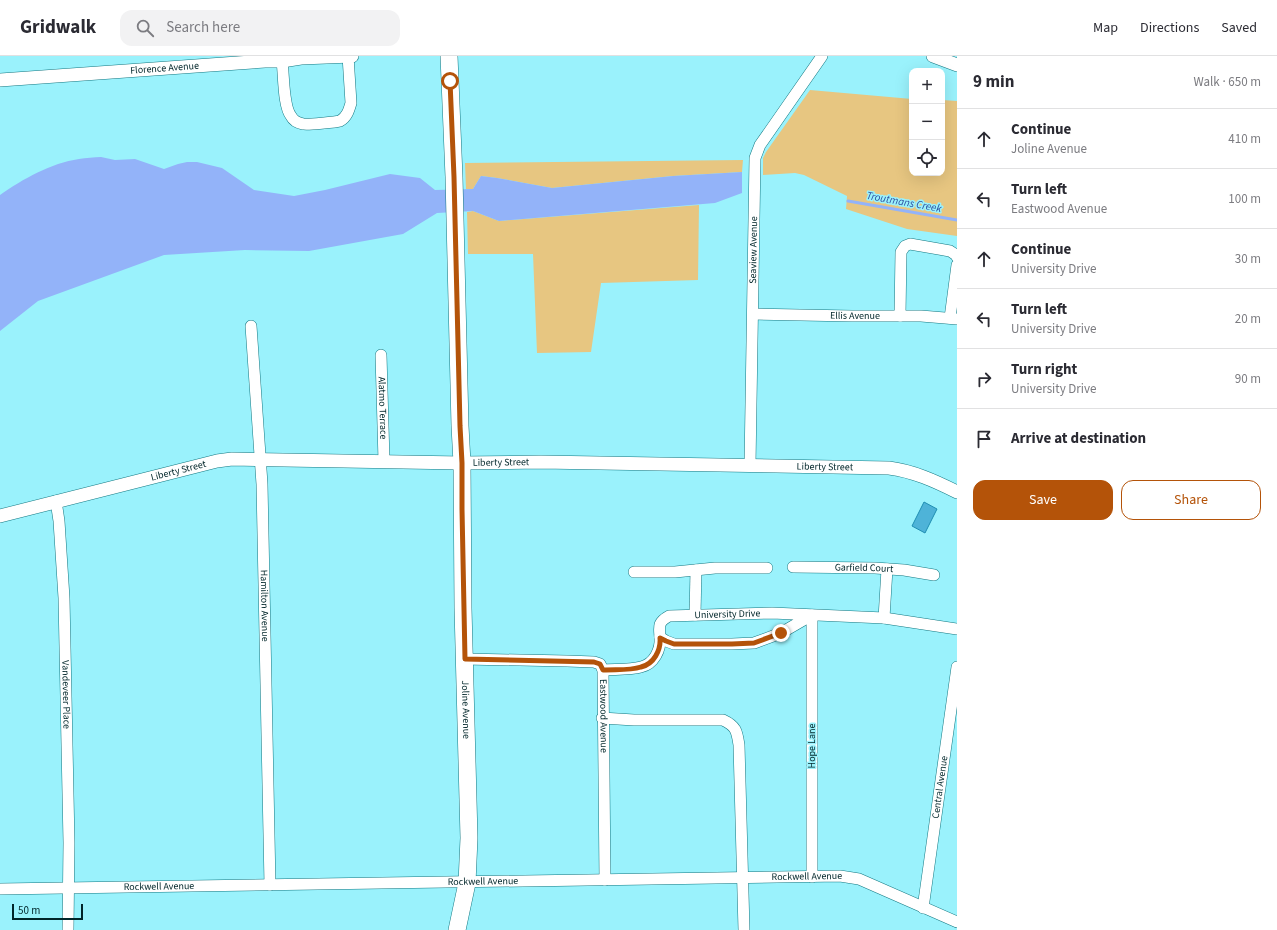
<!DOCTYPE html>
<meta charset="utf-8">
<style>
:root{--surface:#fff;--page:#f2f2f3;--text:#2b2b33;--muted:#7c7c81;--line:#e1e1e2;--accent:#b45309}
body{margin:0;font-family:"Source Sans 3",sans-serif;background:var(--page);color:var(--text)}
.controls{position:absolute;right:12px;top:12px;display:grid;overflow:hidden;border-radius:8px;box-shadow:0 4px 16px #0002}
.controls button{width:36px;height:36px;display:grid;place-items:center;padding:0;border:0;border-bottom:1px solid var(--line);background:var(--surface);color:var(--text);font:20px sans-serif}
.scale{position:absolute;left:12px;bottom:10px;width:71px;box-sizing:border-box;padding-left:4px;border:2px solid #002529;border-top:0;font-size:11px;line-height:14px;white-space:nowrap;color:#002529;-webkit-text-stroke:3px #9af2fc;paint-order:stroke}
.stop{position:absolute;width:12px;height:12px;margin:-9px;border:3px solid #b45309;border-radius:50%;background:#fff}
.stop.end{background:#b45309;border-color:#fff;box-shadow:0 1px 4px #0008}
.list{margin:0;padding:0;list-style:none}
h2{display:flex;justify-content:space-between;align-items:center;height:52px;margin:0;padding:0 16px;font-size:17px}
h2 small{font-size:13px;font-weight:400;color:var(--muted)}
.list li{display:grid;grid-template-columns:26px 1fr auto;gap:12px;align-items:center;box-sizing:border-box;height:60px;padding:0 16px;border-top:1px solid var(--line)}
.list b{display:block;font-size:15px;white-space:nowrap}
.list p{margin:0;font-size:13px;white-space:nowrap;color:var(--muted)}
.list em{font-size:13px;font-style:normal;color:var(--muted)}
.actions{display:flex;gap:8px;padding:12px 16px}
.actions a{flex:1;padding:9px 0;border:1px solid var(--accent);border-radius:12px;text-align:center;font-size:14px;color:var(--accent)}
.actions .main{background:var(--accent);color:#fff}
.icon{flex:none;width:22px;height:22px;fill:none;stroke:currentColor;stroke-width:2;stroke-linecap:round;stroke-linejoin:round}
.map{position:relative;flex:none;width:957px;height:874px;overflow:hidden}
header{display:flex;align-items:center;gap:24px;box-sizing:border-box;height:56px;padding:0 20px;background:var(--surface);border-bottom:1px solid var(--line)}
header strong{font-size:19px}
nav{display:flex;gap:22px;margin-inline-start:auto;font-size:14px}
.search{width:280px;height:36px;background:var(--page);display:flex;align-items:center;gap:10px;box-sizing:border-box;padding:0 14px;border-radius:12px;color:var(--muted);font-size:15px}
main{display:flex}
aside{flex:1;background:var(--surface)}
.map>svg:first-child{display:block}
.green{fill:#e7c681}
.water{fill:#93b3f9}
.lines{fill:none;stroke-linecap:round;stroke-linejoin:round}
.stream{stroke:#93b3f9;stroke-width:3}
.building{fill:#4eb3d8;stroke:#1f8eb2}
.minor-casing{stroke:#137882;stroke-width:12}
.tertiary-casing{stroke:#137882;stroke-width:14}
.primary-casing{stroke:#137882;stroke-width:18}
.minor{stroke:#fff;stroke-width:11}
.tertiary{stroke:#fff;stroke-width:13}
.primary{stroke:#fff;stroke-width:17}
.route{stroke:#b45309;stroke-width:5}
.labels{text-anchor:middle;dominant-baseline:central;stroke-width:3;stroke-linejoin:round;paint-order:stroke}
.street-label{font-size:10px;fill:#002529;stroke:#9af2fc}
.water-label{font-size:11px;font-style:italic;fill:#3151a2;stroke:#9af2fc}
</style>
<header>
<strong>Gridwalk</strong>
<div class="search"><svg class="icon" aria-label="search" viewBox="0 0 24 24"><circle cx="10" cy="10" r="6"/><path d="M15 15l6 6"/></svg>Search here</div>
<nav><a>Map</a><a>Directions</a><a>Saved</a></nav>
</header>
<main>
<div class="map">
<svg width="957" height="874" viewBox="0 0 957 874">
<rect width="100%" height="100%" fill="#9af2fc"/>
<path class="green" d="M 810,34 L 912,43 L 912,117 L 942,117 L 942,44 L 957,45 L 957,180 L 907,173 L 846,153 L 847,140 L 804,119 L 795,117 L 763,119 L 763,102 L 766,96 Z
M 743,104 L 742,116 L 673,120 L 552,132 L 497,122 L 481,120 L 473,133 L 466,133 L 465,107 Z
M 699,149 L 698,224 L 601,227 L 591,296 L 537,297 L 533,198 L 468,198 L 467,156 L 473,155 L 499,165 Z"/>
<path class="water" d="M 101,101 L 115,104 L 135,103 L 164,113 L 178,108 L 187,106 L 197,106 L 222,112 L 254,134 L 294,140 L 325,134 L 390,118 L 420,122 L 435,134 L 473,133 L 481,120 L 497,122 L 552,132 L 673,120 L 742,116 L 742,137 L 715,147 L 499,165 L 473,155 L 437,157 L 403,178 L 309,195 L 245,194 L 164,199 L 38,245 L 0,275 L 0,139 C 23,123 51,107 79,103 C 86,102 94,101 101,101 Z"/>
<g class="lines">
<path class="stream" d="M 848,145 L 957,164"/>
</g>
<path class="building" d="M 924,446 L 937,453 L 925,477 L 912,470 Z"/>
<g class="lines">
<defs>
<g id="minor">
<path d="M 282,5 C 284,19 283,50 291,60 C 293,64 298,67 303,68 C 307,69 337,66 340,65 C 347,61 349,54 351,47 L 348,0"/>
<path id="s1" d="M 753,258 L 852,260 L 921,260 L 957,263"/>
<path d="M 900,260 L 901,196 L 905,190 L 910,188 L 950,195 L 956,199 L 957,201"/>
<path d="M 950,262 L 957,209"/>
<path id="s2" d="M 251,270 L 262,428 L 270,829"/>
<path id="s3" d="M 381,299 L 384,405"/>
<path id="s4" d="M 750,409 L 755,102 L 760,89 L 822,0"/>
<path id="s5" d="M 56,445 L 59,465 L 64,542 L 69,787 L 68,874"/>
<path id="s6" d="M 793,511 L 875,512 L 904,514 L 934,519"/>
<path d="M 634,516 L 675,516 L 715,512 L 767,512"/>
<path d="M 695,559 L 696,514"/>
<path id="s7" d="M 812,559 L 781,577 L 754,587 L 732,588 L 674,588 L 666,585 L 660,581 C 659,570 658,566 669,560 L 772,557 L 884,562 L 957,573"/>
<path d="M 812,559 L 812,821"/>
<path d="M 884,562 L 887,513"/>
<path id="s8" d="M 465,603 L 567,605 L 594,606 L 600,608 L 603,614 L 605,824"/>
<path d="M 603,614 C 614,613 630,614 641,611 C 654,608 661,594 660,581"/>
<path d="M 602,662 L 634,664 L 723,664 C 736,670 737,675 739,689 L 744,874"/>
<path id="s9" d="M 0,833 L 840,820 L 859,823 L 957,866"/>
<path id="s10" d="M 923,852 L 957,611"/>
</g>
<g id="tertiary">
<path d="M 933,0 L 957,9"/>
<path id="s11" d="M 0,24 L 265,5 L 282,5 L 301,2 L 352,0"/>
<path id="s12" d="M 0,460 L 217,405 L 232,403 L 462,407 L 541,406 L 889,412 C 913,415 935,425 957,436"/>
</g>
<g id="primary">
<path id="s13" d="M 449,0 L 454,121 L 460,370 L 462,407 L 463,552 L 469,782 L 467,827 L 457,874"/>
</g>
</defs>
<use href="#minor" class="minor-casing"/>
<use href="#tertiary" class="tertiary-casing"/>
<use href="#primary" class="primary-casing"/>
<use href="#minor" class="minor"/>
<use href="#tertiary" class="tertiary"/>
<use href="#primary" class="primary"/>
</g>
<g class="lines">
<path class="route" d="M 450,25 L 454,121 L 460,370 L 462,407 L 462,453 L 465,603 L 594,606 L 600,608 L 603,614 C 615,613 629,615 641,611 C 654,608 661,594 660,582 L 666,585 L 674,588 L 732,588 L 754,587 L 781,577"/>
</g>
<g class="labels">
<g class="street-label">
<text stroke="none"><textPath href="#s11" startOffset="165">Florence Avenue</textPath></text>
<text stroke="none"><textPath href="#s4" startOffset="215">Seaview Avenue</textPath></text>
<text stroke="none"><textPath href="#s1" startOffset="102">Ellis Avenue</textPath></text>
<text stroke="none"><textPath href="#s3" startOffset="53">Alatmo Terrace</textPath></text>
<text stroke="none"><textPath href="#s12" startOffset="508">Liberty Street</textPath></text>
<text stroke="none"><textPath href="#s12" startOffset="832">Liberty Street</textPath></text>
<text stroke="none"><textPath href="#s12" startOffset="184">Liberty Street</textPath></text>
<text stroke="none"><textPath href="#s6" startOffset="71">Garfield Court</textPath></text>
<text stroke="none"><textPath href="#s2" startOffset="280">Hamilton Avenue</textPath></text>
<text stroke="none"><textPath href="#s7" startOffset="244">University Drive</textPath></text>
<text stroke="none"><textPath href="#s5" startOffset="194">Vandeveer Place</textPath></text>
<text stroke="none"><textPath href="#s13" startOffset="654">Joline Avenue</textPath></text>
<text stroke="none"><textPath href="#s8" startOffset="188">Eastwood Avenue</textPath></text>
<text transform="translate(812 690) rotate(-90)">Hope Lane</text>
<text stroke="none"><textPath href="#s10" startOffset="122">Central Avenue</textPath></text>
<text stroke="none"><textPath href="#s9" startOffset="807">Rockwell Avenue</textPath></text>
<text stroke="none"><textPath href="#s9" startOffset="483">Rockwell Avenue</textPath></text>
<text stroke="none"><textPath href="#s9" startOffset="159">Rockwell Avenue</textPath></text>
</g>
<g class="water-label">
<text transform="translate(904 146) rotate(10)">Troutmans Creek</text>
</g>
</g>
</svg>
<div class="controls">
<button>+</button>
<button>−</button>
<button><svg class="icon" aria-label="locate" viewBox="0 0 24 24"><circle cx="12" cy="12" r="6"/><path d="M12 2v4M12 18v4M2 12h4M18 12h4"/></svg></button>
</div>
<div class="scale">50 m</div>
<div class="stop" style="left:450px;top:25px"></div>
<div class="stop end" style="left:781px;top:577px"></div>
</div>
<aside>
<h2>9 min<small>Walk · 650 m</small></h2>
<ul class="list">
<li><svg class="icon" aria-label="ahead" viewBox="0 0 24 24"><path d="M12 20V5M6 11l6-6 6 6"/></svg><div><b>Continue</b><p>Joline Avenue</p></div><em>410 m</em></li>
<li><svg class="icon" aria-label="left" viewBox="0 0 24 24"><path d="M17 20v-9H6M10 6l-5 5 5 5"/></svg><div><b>Turn left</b><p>Eastwood Avenue</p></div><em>100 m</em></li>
<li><svg class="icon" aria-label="ahead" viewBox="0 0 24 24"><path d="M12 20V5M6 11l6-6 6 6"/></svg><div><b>Continue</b><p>University Drive</p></div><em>30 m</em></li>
<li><svg class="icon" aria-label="left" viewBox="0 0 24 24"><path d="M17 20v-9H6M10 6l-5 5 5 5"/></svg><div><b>Turn left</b><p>University Drive</p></div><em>20 m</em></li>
<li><svg class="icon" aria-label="right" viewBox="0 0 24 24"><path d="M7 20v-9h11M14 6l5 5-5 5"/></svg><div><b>Turn right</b><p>University Drive</p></div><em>90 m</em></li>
<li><svg class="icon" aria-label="arrive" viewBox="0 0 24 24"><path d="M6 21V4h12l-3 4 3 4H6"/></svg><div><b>Arrive at destination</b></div></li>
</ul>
<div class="actions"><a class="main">Save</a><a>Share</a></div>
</aside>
</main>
